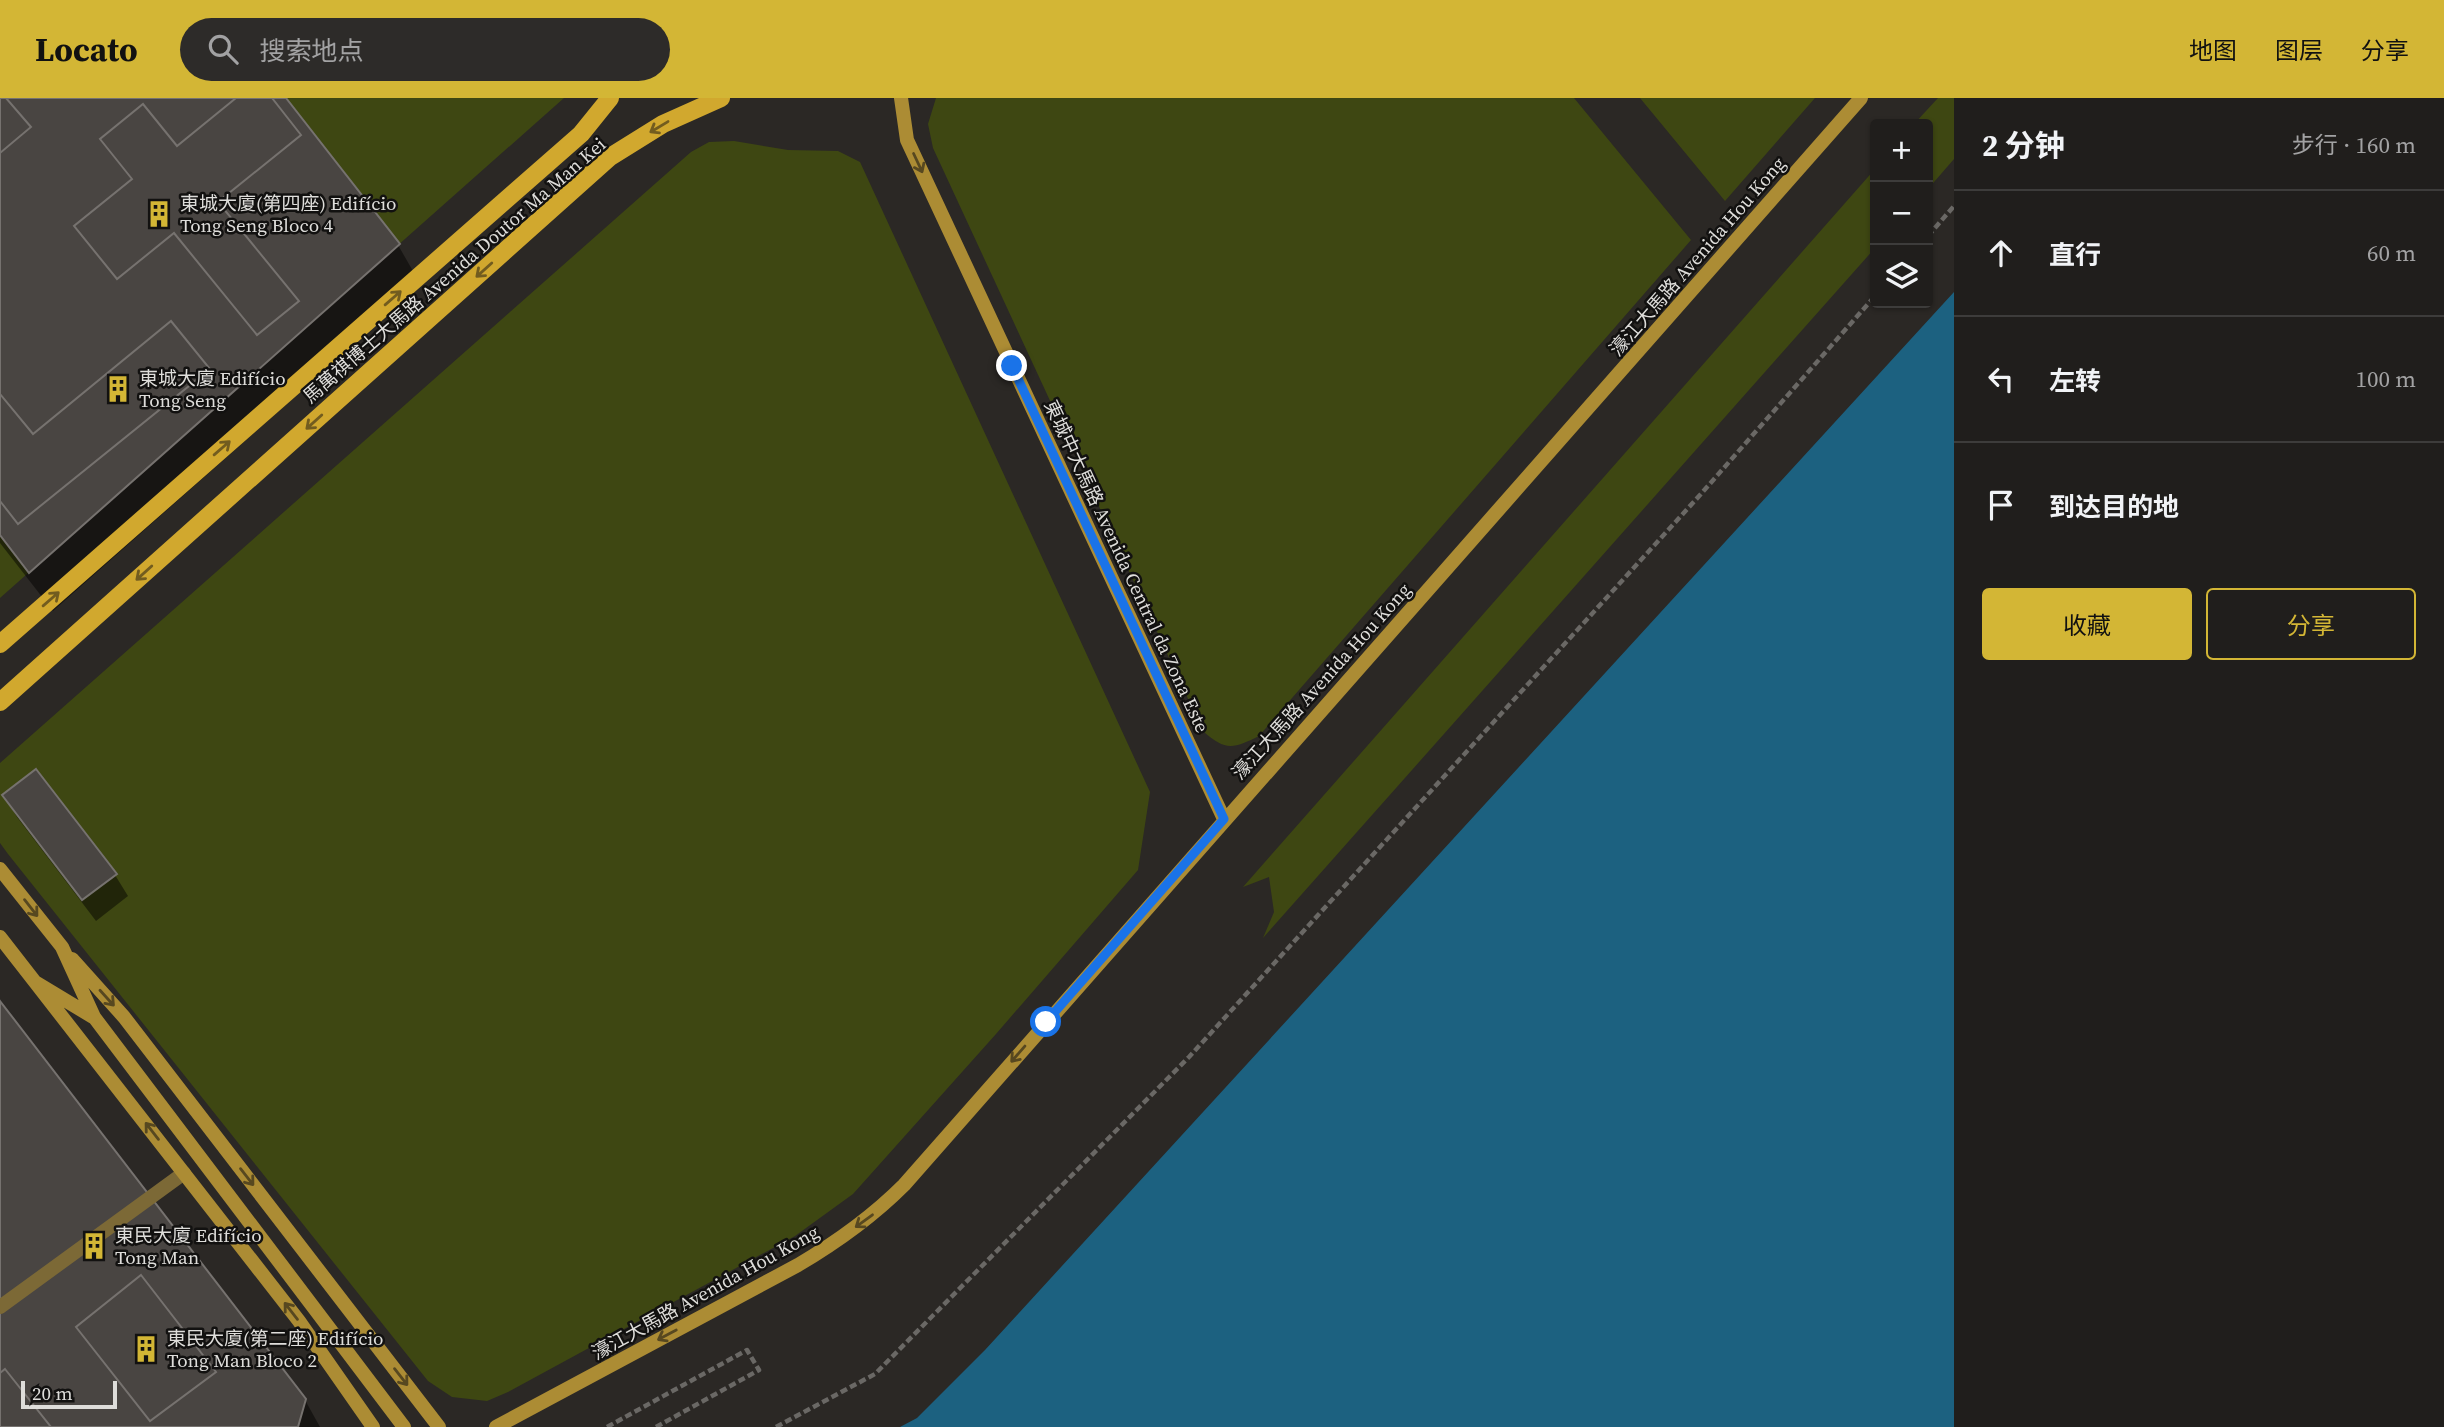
<!DOCTYPE html>
<html lang="zh">
<meta charset="utf-8">
<style>
:root{--surface:#201e1c;--page:#2d2b29;--text:#f1f3f6;--muted:#a2a2a3;--line:#3d3c3b;--accent:#d3b635}
body{margin:0;font-family:"Source Serif 4","Noto Sans SC",serif;background:var(--page);color:var(--text)}
.controls{position:absolute;right:21px;top:21px;display:grid;overflow:hidden;border-radius:7px;box-shadow:0 2px 5px #0004}
.controls button{width:63px;height:63px;display:grid;place-items:center;padding:0;border:0;border-bottom:2px solid var(--line);background:var(--surface);color:var(--text);font:35px sans-serif}
.scale{position:absolute;left:21px;bottom:18px;width:96px;box-sizing:border-box;padding-left:7px;border:4px solid #deddda;border-top:0;font-size:19px;line-height:24px;white-space:nowrap;color:#deddda;-webkit-text-stroke:5px #121110;paint-order:stroke}
.stop{position:absolute;width:21px;height:21px;margin:-16px;border:5px solid #1a73e8;border-radius:50%;background:#fff}
.stop.end{background:#1a73e8;border-color:#fff;box-shadow:0 2px 7px #0008}
.list{margin:0;padding:0;list-style:none}
h2{display:flex;justify-content:space-between;align-items:center;height:91px;margin:0;padding:0 28px;font-size:30px}
h2 small{font-size:23px;font-weight:400;color:var(--muted)}
.list li{display:grid;grid-template-columns:46px 1fr auto;gap:21px;align-items:center;box-sizing:border-box;height:126px;padding:0 28px;border-top:2px solid var(--line)}
.list b{display:block;font-size:26px;white-space:nowrap}
.list em{font-size:23px;font-style:normal;color:var(--muted)}
.actions{display:flex;gap:14px;padding:21px 28px}
.actions a{flex:1;padding:16px 0;border:2px solid var(--accent);border-radius:7px;text-align:center;font-size:24px;color:var(--accent)}
.actions .main{background:var(--accent);color:#111}
.icon{flex:none;width:38px;height:38px;fill:none;stroke:currentColor;stroke-width:2;stroke-linecap:round;stroke-linejoin:round}
.map{position:relative;flex:none;width:1954px;height:1329px;overflow:hidden}
header{display:flex;align-items:center;gap:42px;box-sizing:border-box;height:98px;padding:0 35px;background:var(--accent);color:#111}
header strong{font-size:33px}
nav{display:flex;gap:38px;margin-inline-start:auto;font-size:24px}
.search{width:490px;height:63px;background:var(--page);display:flex;align-items:center;gap:18px;box-sizing:border-box;padding:0 24px;border-radius:38px;color:var(--muted);font-size:26px}
main{display:flex}
aside{flex:1;background:var(--surface)}
.map>svg:first-child{display:block}
.green{fill:#3e4712}
.water{fill:#1c6180}
.shadow{fill:#0007}
.building{fill:#494542;stroke:#76726f;stroke-width:2}
.lines{fill:none;stroke-linecap:round;stroke-linejoin:round}
.path{stroke:#6a6865;stroke-width:4.5;stroke-dasharray:7 3.5;stroke-linecap:butt}
.pedestrian{stroke:#7c6936;stroke-width:14}
.secondary{stroke:#ac8c34;stroke-width:14}
.primary{stroke:#d1a82e;stroke-width:18}
.oneway{stroke:#725c1f}
.oneway2{stroke:#574820}
.route{stroke:#1a73e8;stroke-width:9}
.labels{text-anchor:middle;dominant-baseline:central;stroke-width:5;stroke-linejoin:round;paint-order:stroke}
.poi-label{font-size:19px;fill:#deddda;stroke:#121110;text-anchor:start}
.street-label{font-size:19px;fill:#deddda;stroke:#121110}
</style>
<header>
<strong>Locato</strong>
<div class="search"><svg class="icon" aria-label="search" viewBox="0 0 24 24"><circle cx="10" cy="10" r="6"/><path d="M15 15l6 6"/></svg>搜索地点</div>
<nav><a>地图</a><a>图层</a><a>分享</a></nav>
</header>
<main>
<div class="map">
<svg width="1954" height="1329" viewBox="0 0 1954 1329">
<rect width="100%" height="100%" fill="#2b2825"/>
<path class="green" d="M 0,0 L 564,0 L 0,500 Z
M 936,0 L 1574,0 L 1691,142 L 1259,638 C 1233,651 1225,653 1203,633 L 933,50 L 928,26 Z
M 1640,0 L 1815,0 L 1725,103 Z
M 1938,0 L 1954,0 L 1954,61 L 1928,91 L 1928,26 L 1914,26 Z
M 734,43 L 788,52 L 838,53 L 860,64 L 1150,694 L 1138,772 L 996,936 L 853,1096 L 795,1138 L 508,1294 L 487,1303 L 452,1299 L 428,1283 L 8,756 L 0,745 L 0,665 L 691,54 L 709,44 Z
M 1875,71 L 1875,150 L 1263,840 L 1274,814 L 1269,779 L 1243,789 Z"/>
<path class="water" d="M 1954,194 L 1954,1329 L 900,1329 L 917,1320 L 985,1252 Z"/>
<path class="shadow" d="M 0,0 L 284,0 L 398,147 L 421,187 L 53,513 L 0,445 Z
M 4,698 L 115,777 L 128,798 L 96,823 L 17,719 Z
M 0,906 L 305,1302 L 320,1329 L 0,1329 Z"/>
<path class="building" d="M 0,0 L 286,0 L 400,146 L 29,475 L 0,437 Z
M 0,0 L 6,0 L 31,29 L 0,55 Z
M 236,0 L 272,0 L 301,37 L 218,104 L 299,203 L 257,237 L 174,135 L 117,181 L 74,128 L 132,81 L 100,41 L 143,6 L 177,48 Z
M 171,223 L 210,271 L 18,426 L 0,403 L 0,296 L 33,336 Z
M 36,671 L 117,776 L 82,802 L 2,697 Z
M 0,903 L 306,1301 L 298,1329 L 0,1329 Z
M 141,1177 L 216,1274 L 150,1323 L 76,1229 Z
M 5,1271 L 51,1329 L 0,1329 L 0,1275 Z"/>
<g class="lines">
<path class="path" d="M 1928,138 L 1954,108
M 607,1329 L 747,1252 L 759,1272 L 656,1329
M 776,1329 L 875,1276 L 1189,959 L 1700,397 L 1875,198"/>
<path class="pedestrian" d="M 0,1209 L 184,1075"/>
<path class="secondary" d="M 901,0 L 907,42 L 1224,721
M 0,771 L 62,849 L 94,919 L 404,1329
M 0,839 L 35,884 L 93,919
M 72,861 L 124,919 L 439,1329
M 35,884 L 299,1223 L 373,1329
M 496,1329 L 798,1167 C 837,1144 872,1119 904,1087 L 1861,0"/>
<path class="primary" d="M 0,546 L 581,36 L 610,0
M 0,604 L 610,59 L 663,26 L 721,0"/>
</g>
<defs><path id="oneway-shaft" d="M-6 0H5M1.5-3L5.5 0L1.5 3" fill="none" stroke-width="1.6" stroke-linecap="round" stroke-linejoin="round" transform="scale(1.75)"/></defs>
<g class="oneway">
<use href="#oneway-shaft" transform="translate(659 29) rotate(149)"/>
<use href="#oneway-shaft" transform="translate(484 172) rotate(138)"/>
<use href="#oneway-shaft" transform="translate(393 200) rotate(-41)"/>
<use href="#oneway-shaft" transform="translate(314 324) rotate(138)"/>
<use href="#oneway-shaft" transform="translate(222 350) rotate(-41)"/>
<use href="#oneway-shaft" transform="translate(144 475) rotate(138)"/>
<use href="#oneway-shaft" transform="translate(51 501) rotate(-41)"/>
</g>
<g class="oneway2">
<use href="#oneway-shaft" transform="translate(918 65) rotate(65)"/>
<use href="#oneway-shaft" transform="translate(31 810) rotate(52)"/>
<use href="#oneway-shaft" transform="translate(107 900) rotate(48)"/>
<use href="#oneway-shaft" transform="translate(1018 956) rotate(131)"/>
<use href="#oneway-shaft" transform="translate(152 1033) rotate(-128)"/>
<use href="#oneway-shaft" transform="translate(247 1079) rotate(52)"/>
<use href="#oneway-shaft" transform="translate(864 1123) rotate(144)"/>
<use href="#oneway-shaft" transform="translate(291 1213) rotate(-128)"/>
<use href="#oneway-shaft" transform="translate(667 1237) rotate(152)"/>
<use href="#oneway-shaft" transform="translate(401 1279) rotate(52)"/>
</g>
<g class="lines">
<path class="route" d="M 1012,268 L 1224,721 L 1046,924"/>
</g>
<defs>
<symbol id="building-bare" viewBox="-9 -9 18 18"><path d="M-4-6H4V6H1V3H-1V6H-4ZM-2.5-4.3h1.7v1.8h-1.7ZM.8-4.3h1.7v1.8H.8ZM-2.5-1h1.7V.8h-1.7ZM.8-1h1.7V.8H.8Z" fill="#d3b635" stroke="#121110" stroke-width="2.5" paint-order="stroke"/></symbol>
</defs>
<g fill-rule="evenodd">
<use href="#building-bare" x="140" y="97" width="38" height="38"/>
<use href="#building-bare" x="99" y="272" width="38" height="38"/>
<use href="#building-bare" x="75" y="1129" width="38" height="38"/>
<use href="#building-bare" x="127" y="1232" width="38" height="38"/>
</g>
<g class="labels">
<g class="poi-label">
<text x="180" y="105">東城大廈(第四座) Edifício<tspan x="180" dy="22">Tong Seng Bloco 4</tspan></text>
<text x="139" y="280">東城大廈 Edifício<tspan x="139" dy="22">Tong Seng</tspan></text>
<text x="115" y="1137">東民大廈 Edifício<tspan x="115" dy="22">Tong Man</tspan></text>
<text x="167" y="1240">東民大廈(第二座) Edifício<tspan x="167" dy="22">Tong Man Bloco 2</tspan></text>
</g>
<g class="street-label">
<text transform="translate(1697 158) rotate(-49)">濠江大馬路 Avenida Hou Kong</text>
<text transform="translate(454 172) rotate(-41)">馬萬祺博士大馬路 Avenida Doutor Ma Man Kei</text>
<text transform="translate(1127 468) rotate(65)">東城中大馬路 Avenida Central da Zona Este</text>
<text transform="translate(1321 583) rotate(-48)">濠江大馬路 Avenida Hou Kong</text>
<text transform="translate(705 1194) rotate(-29)">濠江大馬路 Avenida Hou Kong</text>
</g>
</g>
</svg>
<div class="controls">
<button>+</button>
<button>−</button>
<button><svg class="icon" aria-label="layers" viewBox="0 0 24 24"><path d="M12 4l9 5-9 5-9-5zM3 14l9 5 9-5"/></svg></button>
</div>
<div class="scale">20 m</div>
<div class="stop" style="left:1046px;top:924px"></div>
<div class="stop end" style="left:1012px;top:268px"></div>
</div>
<aside>
<h2>2 分钟<small>步行 · 160 m</small></h2>
<ul class="list">
<li><svg class="icon" aria-label="ahead" viewBox="0 0 24 24"><path d="M12 20V5M6 11l6-6 6 6"/></svg><div><b>直行</b></div><em>60 m</em></li>
<li><svg class="icon" aria-label="left" viewBox="0 0 24 24"><path d="M17 20v-9H6M10 6l-5 5 5 5"/></svg><div><b>左转</b></div><em>100 m</em></li>
<li><svg class="icon" aria-label="arrive" viewBox="0 0 24 24"><path d="M6 21V4h12l-3 4 3 4H6"/></svg><div><b>到达目的地</b></div></li>
</ul>
<div class="actions"><a class="main">收藏</a><a>分享</a></div>
</aside>
</main>
